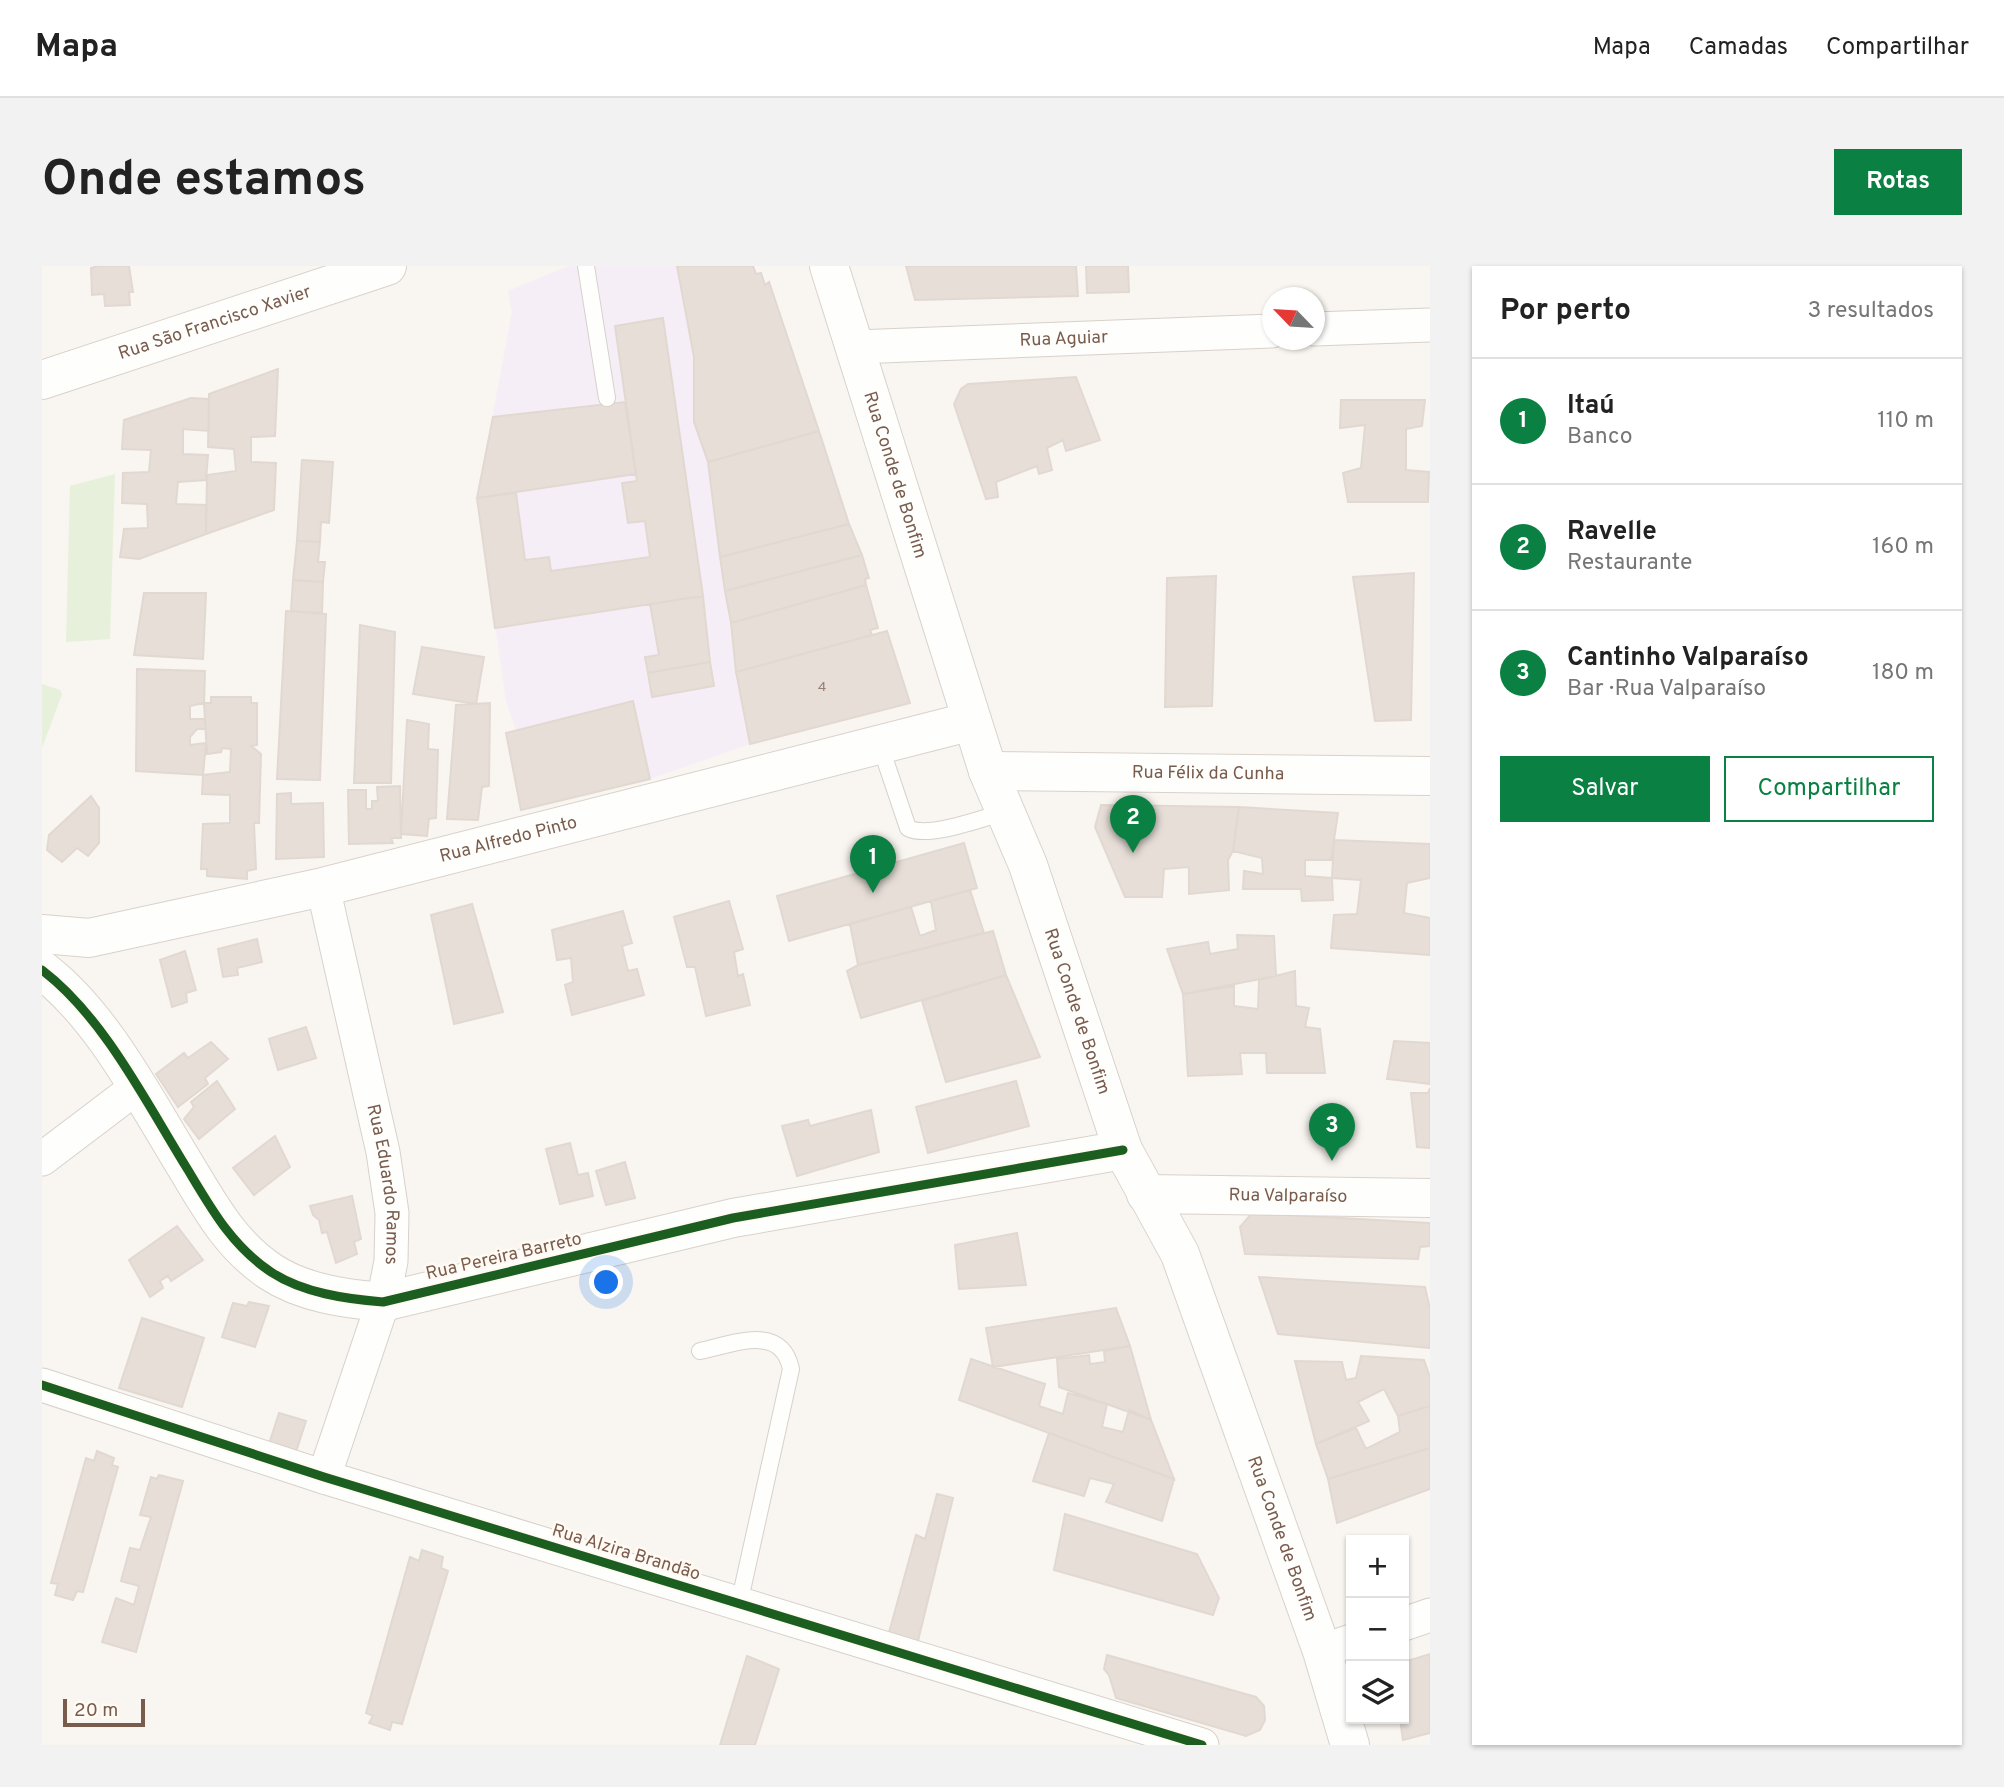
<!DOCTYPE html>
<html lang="pt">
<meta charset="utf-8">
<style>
:root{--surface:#fff;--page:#f2f2f2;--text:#222;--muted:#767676;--line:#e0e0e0;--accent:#0b8043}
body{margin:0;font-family:Overpass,sans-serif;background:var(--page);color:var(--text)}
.controls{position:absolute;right:21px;bottom:21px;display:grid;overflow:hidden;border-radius:0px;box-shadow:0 2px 5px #0004}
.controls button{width:63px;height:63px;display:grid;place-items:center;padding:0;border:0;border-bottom:2px solid var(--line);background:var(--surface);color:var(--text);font:35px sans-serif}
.compass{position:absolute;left:1220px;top:21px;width:63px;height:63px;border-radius:50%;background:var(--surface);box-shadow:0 2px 5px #0004;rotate:295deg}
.scale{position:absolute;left:21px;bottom:18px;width:82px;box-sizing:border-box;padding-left:7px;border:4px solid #7a5c4d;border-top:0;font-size:19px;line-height:24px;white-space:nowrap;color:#7a5c4d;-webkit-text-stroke:5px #fffaf3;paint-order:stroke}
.you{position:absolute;left:565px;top:1017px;width:24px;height:24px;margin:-18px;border:5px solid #fff;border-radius:50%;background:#1a73e8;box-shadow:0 0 0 10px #1a73e833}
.badge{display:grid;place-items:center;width:46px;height:46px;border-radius:50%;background:var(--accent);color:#fff;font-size:23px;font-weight:700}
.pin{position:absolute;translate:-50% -58px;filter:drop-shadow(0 2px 4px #0008)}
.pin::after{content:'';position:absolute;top:37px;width:24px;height:21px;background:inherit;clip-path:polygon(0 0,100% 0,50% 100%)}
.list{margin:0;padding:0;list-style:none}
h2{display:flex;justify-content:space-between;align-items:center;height:91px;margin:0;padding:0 28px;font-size:30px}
h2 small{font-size:23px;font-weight:400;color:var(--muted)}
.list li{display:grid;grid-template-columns:46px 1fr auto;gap:21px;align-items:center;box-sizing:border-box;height:126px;padding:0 28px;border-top:2px solid var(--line)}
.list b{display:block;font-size:26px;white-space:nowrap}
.list p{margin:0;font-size:23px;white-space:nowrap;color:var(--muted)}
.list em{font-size:23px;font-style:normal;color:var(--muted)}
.actions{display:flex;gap:14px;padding:21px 28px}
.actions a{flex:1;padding:16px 0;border:2px solid var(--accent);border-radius:0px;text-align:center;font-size:24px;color:var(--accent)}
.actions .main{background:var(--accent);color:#fff}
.icon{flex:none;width:38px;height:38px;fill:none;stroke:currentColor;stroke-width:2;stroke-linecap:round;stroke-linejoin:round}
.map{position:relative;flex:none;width:1388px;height:1479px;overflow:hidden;border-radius:0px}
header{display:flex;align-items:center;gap:42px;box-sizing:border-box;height:98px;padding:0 35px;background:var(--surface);border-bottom:2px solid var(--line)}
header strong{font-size:33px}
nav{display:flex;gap:38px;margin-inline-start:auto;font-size:24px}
.intro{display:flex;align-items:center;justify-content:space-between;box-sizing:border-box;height:168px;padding:0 42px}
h1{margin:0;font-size:49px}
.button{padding:18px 32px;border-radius:0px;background:var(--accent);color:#fff;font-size:24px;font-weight:700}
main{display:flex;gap:42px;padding:0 42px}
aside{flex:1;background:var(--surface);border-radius:0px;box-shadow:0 2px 5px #0004}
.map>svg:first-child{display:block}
.education{fill:#f6eef6}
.green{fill:#e7f0db}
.building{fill:#e6ded7;stroke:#e2d8d2;stroke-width:2}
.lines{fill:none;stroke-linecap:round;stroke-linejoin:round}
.lane-casing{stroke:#d7d1cb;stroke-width:18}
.street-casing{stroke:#d7d1cb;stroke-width:35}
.secondary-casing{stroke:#d9d2cb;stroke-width:40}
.lane{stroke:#fefefd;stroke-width:16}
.street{stroke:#fefefd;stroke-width:33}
.secondary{stroke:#fefefd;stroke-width:38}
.cycleway-casing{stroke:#fffaf3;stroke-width:13}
.cycleway{stroke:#1b5e20;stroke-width:9}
.labels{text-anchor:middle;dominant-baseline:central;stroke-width:5;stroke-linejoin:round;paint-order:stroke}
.number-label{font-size:14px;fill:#977e72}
.street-label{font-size:18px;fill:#7a5c4d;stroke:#fffaf3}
</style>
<header>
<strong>Mapa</strong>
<nav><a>Mapa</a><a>Camadas</a><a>Compartilhar</a></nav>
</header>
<div class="intro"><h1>Onde estamos</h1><a class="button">Rotas</a></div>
<main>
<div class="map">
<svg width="1388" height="1479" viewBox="0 0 1388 1479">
<rect width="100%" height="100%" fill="#f9f5f0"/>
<path class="education" d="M 526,0 L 635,0 L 652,91 L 652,156 L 666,196 L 694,406 L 708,478 L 608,513 L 479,544 L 464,467 L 474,464 L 464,435 L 435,232 L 470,46 L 466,25 Z"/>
<path class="green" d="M 73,208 L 68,373 L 24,376 L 28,220 Z
M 0,418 L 18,424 L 20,428 L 0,482 Z"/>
<path class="building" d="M 56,0 L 87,0 L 91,26 L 87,26 L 88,39 L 63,40 L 62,28 L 50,29 L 49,2 Z
M 635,0 L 711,0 L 714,8 L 719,7 L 723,19 L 727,16 L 777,165 L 666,196 L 652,156 L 652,91 Z
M 864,0 L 1034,0 L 1036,30 L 873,34 Z
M 1044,0 L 1086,0 L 1087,26 L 1045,27 Z
M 621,52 L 661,330 L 453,362 L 435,232 L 474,227 L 483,294 L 507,291 L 509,305 L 608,291 L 603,255 L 586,257 L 580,217 L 595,215 L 573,60 Z
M 236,103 L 233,170 L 209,171 L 209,196 L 234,197 L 232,244 L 164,268 L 165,209 L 194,205 L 192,183 L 166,181 L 167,128 Z
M 1034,111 L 1058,174 L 1024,185 L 1021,174 L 1005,182 L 1010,204 L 997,208 L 995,200 L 954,216 L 956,231 L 944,233 L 912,138 L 919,123 L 926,118 Z
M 149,132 L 167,133 L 167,165 L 141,163 L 141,188 L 166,189 L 164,214 L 136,216 L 134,238 L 164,239 L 164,268 L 97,293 L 78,291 L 82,263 L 106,262 L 105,238 L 80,237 L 81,207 L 107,206 L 109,184 L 80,183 L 82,154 Z
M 1299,134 L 1383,134 L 1380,160 L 1364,163 L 1364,204 L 1387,206 L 1386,236 L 1306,236 L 1301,207 L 1319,202 L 1323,159 L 1298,162 Z
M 583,136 L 594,208 L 435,232 L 451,151 Z
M 777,165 L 807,258 L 678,291 L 666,196 Z
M 260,194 L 291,196 L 287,257 L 279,256 L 278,276 L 255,275 Z
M 807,258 L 820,289 L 683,325 L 678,291 Z
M 255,275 L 278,276 L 276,296 L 283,296 L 281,316 L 251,314 Z
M 820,289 L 827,312 L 823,313 L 824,319 L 689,357 L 683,325 Z
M 1372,307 L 1369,454 L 1333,455 L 1311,311 Z
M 1174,310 L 1170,440 L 1123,441 L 1125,312 Z
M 251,314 L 281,316 L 280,347 L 249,345 Z
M 824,319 L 836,362 L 828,364 L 830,369 L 694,406 L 689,357 Z
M 102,327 L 164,327 L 161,393 L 92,389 Z
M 661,330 L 668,396 L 606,407 L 603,391 L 617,389 L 608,338 Z
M 244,345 L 284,348 L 278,514 L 235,513 Z
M 318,359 L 353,366 L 349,517 L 312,517 Z
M 845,365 L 868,437 L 708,478 L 694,406 Z
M 380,381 L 442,391 L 434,438 L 371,428 Z
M 668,396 L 672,420 L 610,431 L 606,407 Z
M 95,403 L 163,405 L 162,437 L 148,440 L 148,453 L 163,453 L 164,463 L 155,463 L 148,471 L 148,479 L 164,477 L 161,509 L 94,505 Z
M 169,431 L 209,431 L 209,437 L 215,437 L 215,479 L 209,480 L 219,488 L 217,557 L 212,557 L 214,603 L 205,605 L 205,613 L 165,610 L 165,603 L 159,603 L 161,558 L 188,557 L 188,529 L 160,528 L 161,509 L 188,506 L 189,483 L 180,482 L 179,486 L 165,488 L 162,437 L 169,437 Z
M 591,435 L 608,513 L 479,544 L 464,467 Z
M 448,437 L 447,520 L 440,521 L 436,554 L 405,553 L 414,439 Z
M 365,454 L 387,458 L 386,483 L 396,484 L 394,552 L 387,553 L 385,570 L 359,568 Z
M 358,520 L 359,572 L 349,572 L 351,577 L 307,578 L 306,524 L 324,524 L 324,543 L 330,543 L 330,535 L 336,535 L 335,521 Z
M 249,527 L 249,538 L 281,537 L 282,591 L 234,593 L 235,528 Z
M 49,530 L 57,542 L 57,577 L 46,590 L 35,582 L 20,596 L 5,584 L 7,569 Z
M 1059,539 L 1197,541 L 1191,585 L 1186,594 L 1187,624 L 1147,628 L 1147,601 L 1122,603 L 1120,631 L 1083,631 L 1053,561 Z
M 1197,541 L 1296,547 L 1289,594 L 1263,594 L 1263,610 L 1290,612 L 1291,634 L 1260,635 L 1259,623 L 1201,623 L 1202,605 L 1221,608 L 1220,592 L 1191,585 Z
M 1292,574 L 1388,578 L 1388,612 L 1365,617 L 1362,647 L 1388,652 L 1388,689 L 1289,682 L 1292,649 L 1315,648 L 1319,614 L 1290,612 Z
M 922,577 L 935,622 L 747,675 L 735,630 Z
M 928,624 L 942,667 L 816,699 L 808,658 L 869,641 L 878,670 L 894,664 L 889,635 Z
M 687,635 L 701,683 L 692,686 L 696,710 L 701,708 L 708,739 L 664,750 L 653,701 L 645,701 L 632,651 Z
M 430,638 L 461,746 L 412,758 L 389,649 Z
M 581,645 L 590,677 L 580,680 L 586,705 L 595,703 L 602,729 L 530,749 L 523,719 L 531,716 L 529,692 L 515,694 L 510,664 Z
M 951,665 L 964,709 L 819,752 L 805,705 L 816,699 Z
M 1195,669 L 1232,670 L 1234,710 L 1141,728 L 1125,683 L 1166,676 L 1168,688 L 1196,683 Z
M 215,673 L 220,696 L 195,702 L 196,709 L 181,711 L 176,683 Z
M 143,685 L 154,724 L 144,727 L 145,736 L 130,741 L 118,694 Z
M 1253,705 L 1254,740 L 1267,742 L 1263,761 L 1278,763 L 1283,807 L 1225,807 L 1224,787 L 1198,787 L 1200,808 L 1146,810 L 1141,728 L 1192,720 L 1192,740 L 1216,743 L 1217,714 Z
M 964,709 L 998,791 L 904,816 L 880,735 Z
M 264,761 L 274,792 L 236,804 L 227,773 Z
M 1352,775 L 1388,777 L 1388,818 L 1345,813 Z
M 169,776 L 186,793 L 163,812 L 166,818 L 136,841 L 114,808 L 142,787 L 146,792 Z
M 175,815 L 193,843 L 157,873 L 142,853 L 152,841 L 149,836 Z
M 974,815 L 987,860 L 886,887 L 874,841 Z
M 1388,822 L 1388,882 L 1375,881 L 1369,827 L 1386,827 Z
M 829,844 L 837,886 L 755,910 L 740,860 L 766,854 L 768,860 Z
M 233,870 L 248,901 L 212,929 L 191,902 Z
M 528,877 L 536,909 L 546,907 L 551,930 L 518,938 L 504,883 Z
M 583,896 L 593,932 L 564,939 L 554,905 Z
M 310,930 L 319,973 L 312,976 L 315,988 L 294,997 L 285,966 L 280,967 L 277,954 L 271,949 L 268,940 Z
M 1210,947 L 1388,957 L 1388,980 L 1378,981 L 1376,993 L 1203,988 L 1198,961 Z
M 135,960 L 161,994 L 129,1015 L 126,1010 L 118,1015 L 121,1022 L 108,1031 L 87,994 Z
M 975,967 L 984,1019 L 917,1023 L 913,979 Z
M 1217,1011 L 1383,1021 L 1388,1043 L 1388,1082 L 1236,1068 Z
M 207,1036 L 227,1040 L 213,1081 L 180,1071 L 191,1037 L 205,1040 Z
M 1074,1042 L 1088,1080 L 951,1101 L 944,1062 Z
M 100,1052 L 162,1072 L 140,1141 L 77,1122 Z
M 1088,1080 L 1109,1154 L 1017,1121 L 1015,1093 L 1047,1089 L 1048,1098 L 1063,1096 L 1062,1085 Z
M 1319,1090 L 1382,1094 L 1388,1111 L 1388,1140 L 1356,1150 L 1342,1123 L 1316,1136 L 1327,1155 L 1274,1178 L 1253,1095 L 1300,1096 L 1304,1114 L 1314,1112 Z
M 929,1093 L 1003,1118 L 997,1140 L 1021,1148 L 1026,1127 L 1065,1138 L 1060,1161 L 1081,1166 L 1087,1144 L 1109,1154 L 1132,1213 L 917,1134 Z
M 1388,1140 L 1388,1182 L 1286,1213 L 1274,1178 L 1314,1162 L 1324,1183 L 1358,1166 L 1356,1150 Z
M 237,1147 L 264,1155 L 253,1189 L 226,1181 Z
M 1007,1167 L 1132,1213 L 1120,1255 L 1064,1236 L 1072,1218 L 1048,1212 L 1042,1230 L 991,1215 Z
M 1388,1182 L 1388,1223 L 1295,1257 L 1286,1213 Z
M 55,1185 L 72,1192 L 70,1199 L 76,1201 L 41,1326 L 35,1325 L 31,1334 L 13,1329 L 16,1318 L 9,1317 L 44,1192 L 52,1195 Z
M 117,1209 L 141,1215 L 94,1386 L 60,1376 L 74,1332 L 92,1339 L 97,1320 L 79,1315 L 88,1282 L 98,1284 L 109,1251 L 98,1249 L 109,1211 L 115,1213 Z
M 895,1228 L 911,1232 L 875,1379 L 846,1370 L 874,1269 L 883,1273 Z
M 1023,1248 L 1155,1288 L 1177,1332 L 1171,1349 L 1012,1304 Z
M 380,1284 L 401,1291 L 399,1302 L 406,1305 L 360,1458 L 350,1456 L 348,1464 L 327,1457 L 331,1450 L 324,1447 L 368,1291 L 377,1295 Z
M 1388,1388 L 1388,1467 L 1361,1474 L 1358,1453 L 1362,1453 L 1362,1396 Z
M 1065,1389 L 1214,1431 L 1222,1440 L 1223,1454 L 1218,1464 L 1204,1470 L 1074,1432 L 1067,1409 L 1062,1403 Z
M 705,1390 L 737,1403 L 713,1479 L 678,1479 Z"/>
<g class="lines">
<defs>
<path id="lane" d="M 544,0 L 565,132
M 838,479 L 866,562 C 886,573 940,552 963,546
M 658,1085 C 692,1078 739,1057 749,1103 L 697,1338"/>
<g id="street">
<path d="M 1272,63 L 1388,59"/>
<path id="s1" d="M 814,81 L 1230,65"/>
<path id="s2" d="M 281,621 L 341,886 L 350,947 L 349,995 L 341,1036 L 282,1211"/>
<path d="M 0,893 L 95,821"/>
<path d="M 0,1119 L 282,1211 L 1160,1479"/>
<path d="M 1362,1358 L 1388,1349"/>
<path d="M 1280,1385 L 1309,1375"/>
</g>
<g id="secondary">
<path id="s3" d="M 787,0 L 946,505 L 986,599 L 1081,884 L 1138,988 L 1280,1385 L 1308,1479"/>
<path id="s4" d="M 0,114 L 345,0"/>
<path id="s5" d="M 946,505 L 1388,510"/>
<path id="s6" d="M 0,668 L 47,672 L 281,621 L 930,455"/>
<path d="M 0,704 C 62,751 105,838 146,904 C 170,944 190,980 229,1006 C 261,1027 304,1033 341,1036 L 691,952 L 1081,884"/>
<path id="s7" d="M 1104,928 L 1388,932"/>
</g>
</defs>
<use href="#lane" class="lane-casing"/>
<use href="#street" class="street-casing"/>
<use href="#secondary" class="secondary-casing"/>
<use href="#lane" class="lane"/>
<use href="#street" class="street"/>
<use href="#secondary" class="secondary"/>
<defs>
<path id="cycleway" d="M 0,704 C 62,751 105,838 146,904 C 170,944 190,980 229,1006 C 261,1027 304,1033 341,1036 L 691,952 L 1081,884
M 0,1119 L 282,1211 L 1160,1479"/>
</defs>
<use href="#cycleway" class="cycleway-casing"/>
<use href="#cycleway" class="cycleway"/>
</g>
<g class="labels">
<g class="number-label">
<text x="780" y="421">4</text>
</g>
<g class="street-label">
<text stroke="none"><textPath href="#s4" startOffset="182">Rua São Francisco Xavier</textPath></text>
<text stroke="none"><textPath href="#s1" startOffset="208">Rua Aguiar</textPath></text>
<text stroke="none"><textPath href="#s3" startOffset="219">Rua Conde de Bonfim</textPath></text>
<text stroke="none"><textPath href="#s5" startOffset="220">Rua Félix da Cunha</textPath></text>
<text stroke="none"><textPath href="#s6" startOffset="478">Rua Alfredo Pinto</textPath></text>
<text stroke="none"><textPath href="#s3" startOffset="786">Rua Conde de Bonfim</textPath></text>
<text stroke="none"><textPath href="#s2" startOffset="304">Rua Eduardo Ramos</textPath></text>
<text stroke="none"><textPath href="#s7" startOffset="142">Rua Valparaíso</textPath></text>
<text transform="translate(462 991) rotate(-13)">Rua Pereira Barreto</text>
<text stroke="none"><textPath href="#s3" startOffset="1353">Rua Conde de Bonfim</textPath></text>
<text transform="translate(584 1287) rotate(17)">Rua Alzira Brandão</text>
</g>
</g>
</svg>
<div class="controls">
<button>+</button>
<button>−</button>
<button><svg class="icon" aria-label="layers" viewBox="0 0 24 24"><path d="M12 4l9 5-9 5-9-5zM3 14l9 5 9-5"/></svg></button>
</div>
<svg class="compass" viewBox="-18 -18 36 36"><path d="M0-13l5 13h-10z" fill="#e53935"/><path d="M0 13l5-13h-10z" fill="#767676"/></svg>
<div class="scale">20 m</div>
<div class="you"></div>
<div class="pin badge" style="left:831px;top:627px">1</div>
<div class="pin badge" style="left:1091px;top:587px">2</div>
<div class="pin badge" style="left:1290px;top:895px">3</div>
</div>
<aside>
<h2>Por perto<small>3 resultados</small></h2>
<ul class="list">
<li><span class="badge">1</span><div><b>Itaú</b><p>Banco</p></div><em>110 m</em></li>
<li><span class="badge">2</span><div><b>Ravelle</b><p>Restaurante</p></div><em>160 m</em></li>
<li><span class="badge">3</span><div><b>Cantinho Valparaíso</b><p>Bar · Rua Valparaíso</p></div><em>180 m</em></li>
</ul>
<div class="actions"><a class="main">Salvar</a><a>Compartilhar</a></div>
</aside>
</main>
